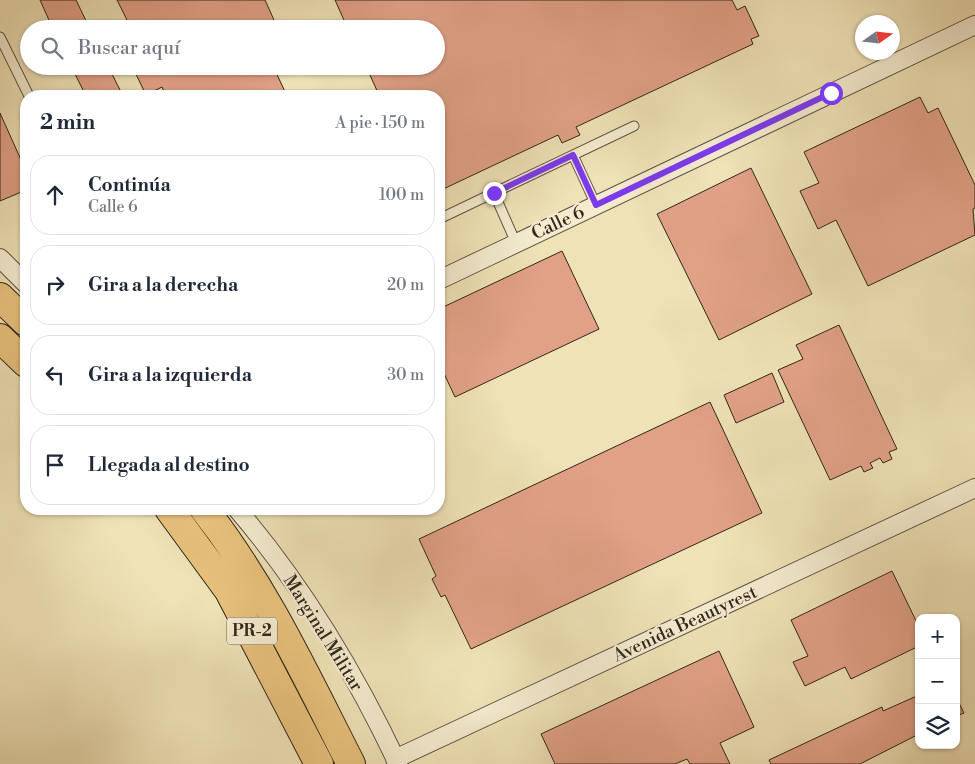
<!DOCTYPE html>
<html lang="es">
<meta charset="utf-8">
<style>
:root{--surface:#fff;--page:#f6f6f7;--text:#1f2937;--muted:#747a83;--line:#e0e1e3}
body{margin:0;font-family:"Libre Bodoni",serif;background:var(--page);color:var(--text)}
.controls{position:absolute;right:15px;bottom:15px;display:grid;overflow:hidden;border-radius:10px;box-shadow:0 1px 4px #0004}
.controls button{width:45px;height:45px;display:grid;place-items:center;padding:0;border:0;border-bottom:1px solid var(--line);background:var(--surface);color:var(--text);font:25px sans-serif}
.compass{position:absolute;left:855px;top:15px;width:45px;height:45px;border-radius:50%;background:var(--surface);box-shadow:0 1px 4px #0004;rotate:76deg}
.stop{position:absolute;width:15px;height:15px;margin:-11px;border:4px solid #7c3aed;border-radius:50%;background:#fff}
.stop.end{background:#7c3aed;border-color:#fff;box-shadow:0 1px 5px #0008}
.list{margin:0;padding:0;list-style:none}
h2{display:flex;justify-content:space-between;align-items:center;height:65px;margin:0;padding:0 20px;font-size:21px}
h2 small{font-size:16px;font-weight:400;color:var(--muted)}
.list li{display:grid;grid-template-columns:32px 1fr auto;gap:15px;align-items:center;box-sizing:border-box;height:80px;margin:0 10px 10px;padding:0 10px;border:1px solid var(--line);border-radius:20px}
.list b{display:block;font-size:19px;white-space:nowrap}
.list p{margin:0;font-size:16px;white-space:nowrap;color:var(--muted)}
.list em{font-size:16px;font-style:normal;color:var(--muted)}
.icon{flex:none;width:28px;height:28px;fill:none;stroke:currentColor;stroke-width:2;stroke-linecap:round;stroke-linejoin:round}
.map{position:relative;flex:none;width:975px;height:764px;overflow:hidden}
.search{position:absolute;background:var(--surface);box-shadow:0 1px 4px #0004;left:20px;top:20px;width:425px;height:55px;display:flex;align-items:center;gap:12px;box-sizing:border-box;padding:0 18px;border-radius:28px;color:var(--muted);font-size:19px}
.panel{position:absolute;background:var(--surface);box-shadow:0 1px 4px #0004;left:20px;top:90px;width:425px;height:425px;border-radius:20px}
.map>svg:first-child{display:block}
.building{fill:#e1a187;stroke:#31261c}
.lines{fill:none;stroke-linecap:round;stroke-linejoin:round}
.lane-casing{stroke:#605543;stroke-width:11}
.street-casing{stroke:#605543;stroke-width:20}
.primary-casing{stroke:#31261c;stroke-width:30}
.lane{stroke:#f5ecd0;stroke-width:9}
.street{stroke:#f5ecd0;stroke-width:18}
.primary{stroke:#e8c17c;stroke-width:28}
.route{stroke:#7c3aed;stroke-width:6}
.labels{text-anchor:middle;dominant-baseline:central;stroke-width:4.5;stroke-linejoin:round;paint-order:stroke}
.shield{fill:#f5ecd0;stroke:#6c6152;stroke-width:1}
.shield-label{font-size:16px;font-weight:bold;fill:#31261c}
.street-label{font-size:18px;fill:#31261c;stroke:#f5ecd0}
</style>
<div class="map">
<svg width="975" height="764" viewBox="0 0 975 764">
<rect width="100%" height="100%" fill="#efe2b7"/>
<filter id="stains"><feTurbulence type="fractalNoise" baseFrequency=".004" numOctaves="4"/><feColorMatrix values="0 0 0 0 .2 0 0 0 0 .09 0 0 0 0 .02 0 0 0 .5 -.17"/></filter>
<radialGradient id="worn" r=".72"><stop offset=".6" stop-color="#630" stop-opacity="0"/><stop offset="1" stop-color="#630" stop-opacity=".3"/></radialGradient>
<path class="building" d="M 40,0 L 76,0 L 90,29 L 53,29 Z
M 117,0 L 265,0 L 274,20 L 256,29 L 114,29 L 128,22 Z
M 335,0 L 732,0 L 737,10 L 745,6 L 759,36 L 751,39 L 753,44 L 576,127 L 580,135 L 562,143 L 558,135 L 439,191 L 439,96 L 371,96 L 378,93 L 366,66 L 436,66 L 436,29 L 348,29 Z
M 71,66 L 108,66 L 123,96 L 86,96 Z
M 132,66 L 273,66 L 287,96 L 166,96 L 162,87 L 146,95 Z
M 920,97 L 928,113 L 938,108 L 975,185 L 975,208 L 973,209 L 975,235 L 868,286 L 836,220 L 818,229 L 800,191 L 819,183 L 804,152 Z
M 0,113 L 26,171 L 26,190 L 0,201 Z
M 751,168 L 812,294 L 719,340 L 657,214 Z
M 562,251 L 599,329 L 455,397 L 439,363 L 439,309 Z
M 839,325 L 897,449 L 889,452 L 892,459 L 883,463 L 880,458 L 870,463 L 873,468 L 864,472 L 861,466 L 830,480 L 778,370 L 803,359 L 796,345 Z
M 772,373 L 784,402 L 736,423 L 724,395 Z
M 710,402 L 762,513 L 471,649 L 445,595 L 441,597 L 432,579 L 436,576 L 419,539 Z
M 892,571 L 919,627 L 919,632 L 916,634 L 919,646 L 851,679 L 845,667 L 805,686 L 793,662 L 808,656 L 791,620 Z
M 719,651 L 754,727 L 720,743 L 730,764 L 690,764 L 687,759 L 675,764 L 555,764 L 541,734 Z
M 919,695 L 919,734 L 860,764 L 771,764 L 769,760 L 882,707 L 883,711 Z
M 956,697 L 964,713 L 956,716 Z"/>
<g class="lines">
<defs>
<path id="lane" d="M 0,37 L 29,96
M 573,155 L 596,205
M 494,193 L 516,243
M 439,219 L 634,126"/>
<path id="street" d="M 0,258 L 26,284
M 439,280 L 975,25
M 237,509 C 302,585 355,673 398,764
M 395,759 L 975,488"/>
<path id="primary" d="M 0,297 L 26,322
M 0,338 L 26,363
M 169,509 L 229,591 L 319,764
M 204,509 C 265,587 306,676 351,764"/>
</defs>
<use href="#lane" class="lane-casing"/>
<use href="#street" class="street-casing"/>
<use href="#primary" class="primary-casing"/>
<use href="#lane" class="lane"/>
<use href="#street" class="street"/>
<use href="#primary" class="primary"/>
</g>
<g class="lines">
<path class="route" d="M 494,193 L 573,155 L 596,205 L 831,93"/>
</g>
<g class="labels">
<rect class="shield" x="227" y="617.5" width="50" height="27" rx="4"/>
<g class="shield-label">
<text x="252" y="631">PR-2</text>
</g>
<g class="street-label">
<text transform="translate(558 223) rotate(-25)">Calle 6</text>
<text transform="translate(685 624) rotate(-25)">Avenida Beautyrest</text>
<text transform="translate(323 633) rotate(58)">Marginal Militar</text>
</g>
</g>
<rect width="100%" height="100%" filter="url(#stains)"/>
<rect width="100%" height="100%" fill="url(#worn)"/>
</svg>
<div class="controls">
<button>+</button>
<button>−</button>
<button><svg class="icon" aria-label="layers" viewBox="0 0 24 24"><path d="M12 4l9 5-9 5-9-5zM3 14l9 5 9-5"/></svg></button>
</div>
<svg class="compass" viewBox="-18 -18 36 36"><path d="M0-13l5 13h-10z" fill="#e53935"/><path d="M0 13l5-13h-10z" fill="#747a83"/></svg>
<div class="stop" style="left:831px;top:93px"></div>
<div class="stop end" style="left:494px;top:193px"></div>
<div class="search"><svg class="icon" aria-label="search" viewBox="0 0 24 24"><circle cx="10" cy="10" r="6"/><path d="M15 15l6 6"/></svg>Buscar aquí</div>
<section class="panel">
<h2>2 min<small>A pie · 150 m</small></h2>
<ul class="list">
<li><svg class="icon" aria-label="ahead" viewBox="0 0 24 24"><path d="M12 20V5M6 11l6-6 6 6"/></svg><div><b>Continúa</b><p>Calle 6</p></div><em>100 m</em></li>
<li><svg class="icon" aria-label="right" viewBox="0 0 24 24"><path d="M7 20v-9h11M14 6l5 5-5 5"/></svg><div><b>Gira a la derecha</b></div><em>20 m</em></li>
<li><svg class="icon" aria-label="left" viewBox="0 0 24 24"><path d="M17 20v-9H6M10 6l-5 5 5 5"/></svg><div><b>Gira a la izquierda</b></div><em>30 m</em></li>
<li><svg class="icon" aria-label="arrive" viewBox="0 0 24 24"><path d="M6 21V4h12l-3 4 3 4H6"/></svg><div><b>Llegada al destino</b></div></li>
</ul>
</section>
</div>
